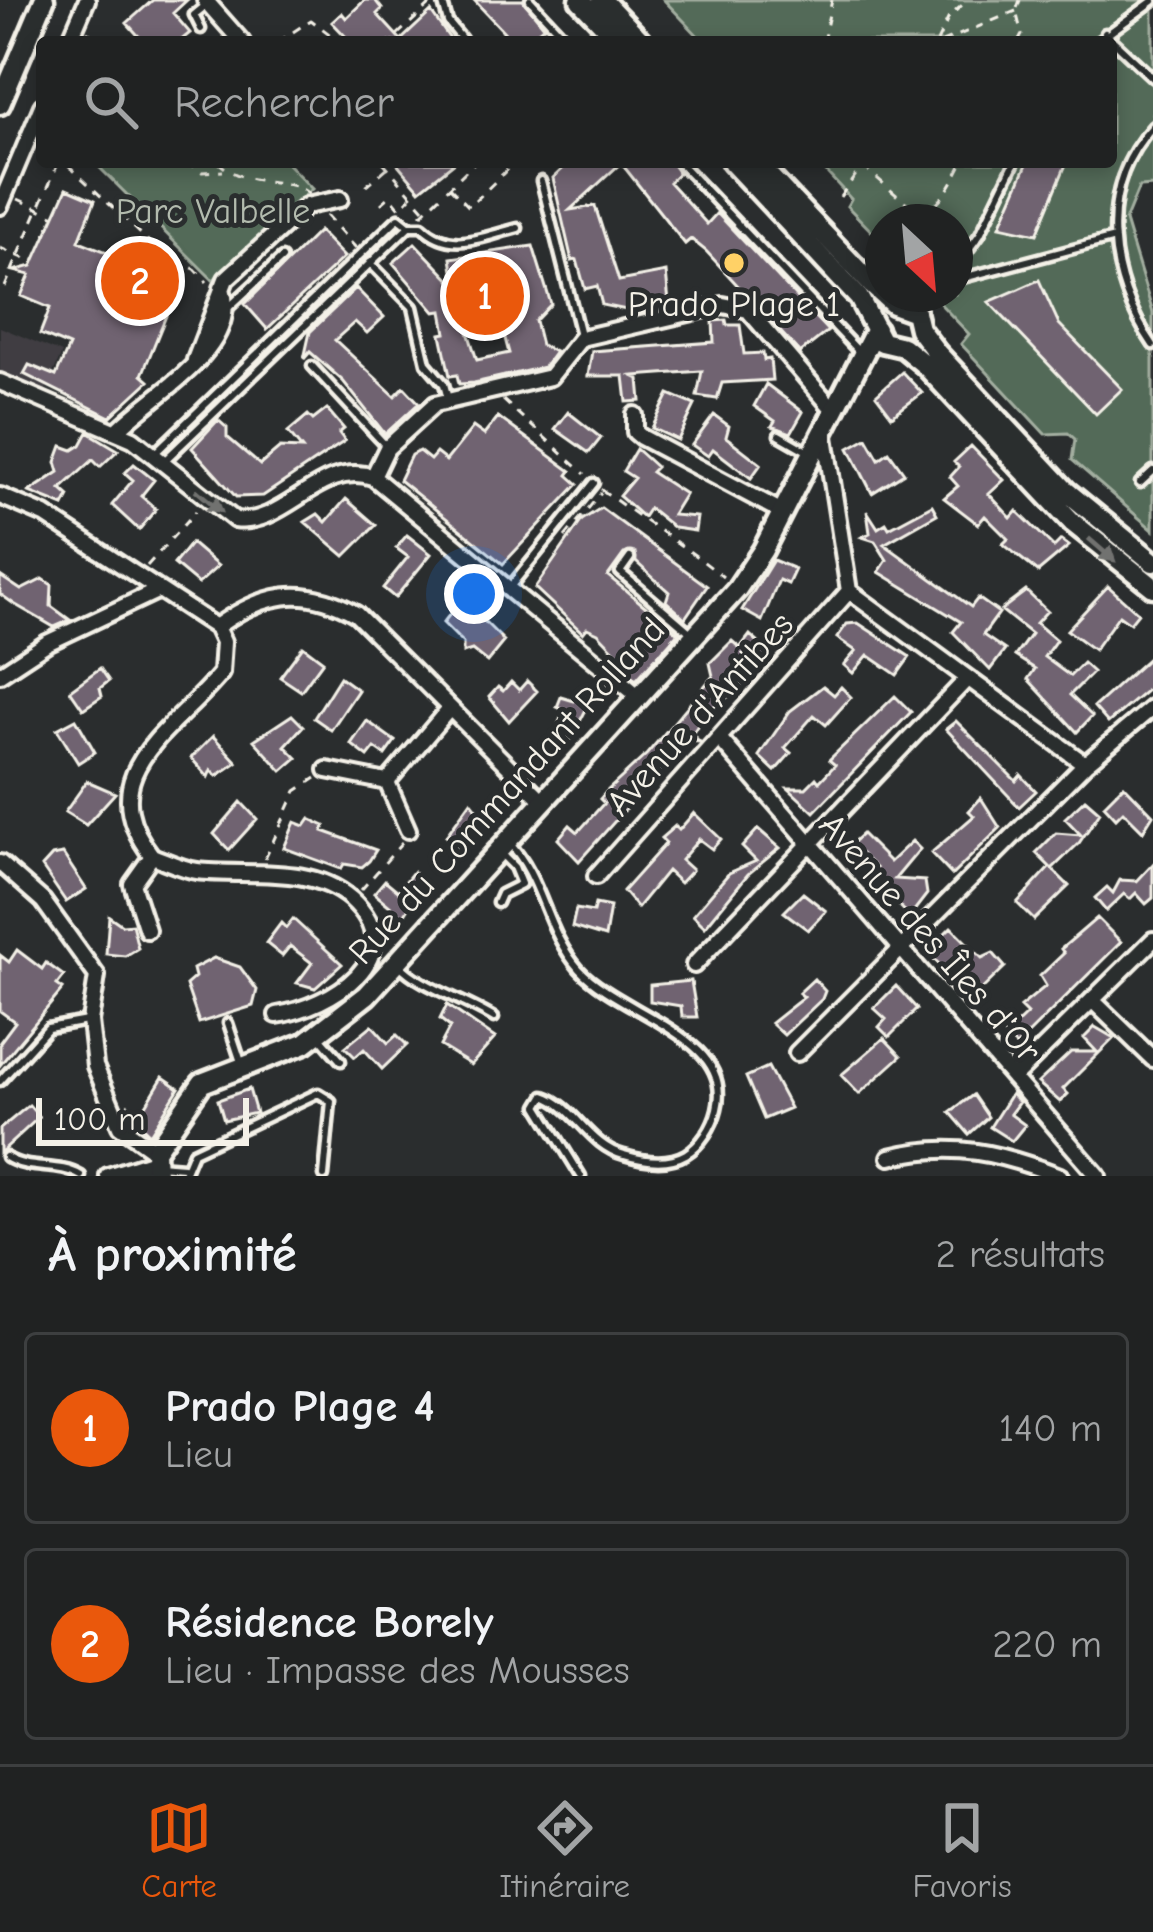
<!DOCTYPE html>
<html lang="fr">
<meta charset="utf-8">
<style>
:root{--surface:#202222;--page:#282a2a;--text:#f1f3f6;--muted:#a2a4a5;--line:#3d3f40;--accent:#ea580c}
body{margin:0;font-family:"Comic Neue",sans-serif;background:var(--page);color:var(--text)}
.compass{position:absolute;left:865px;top:204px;width:108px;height:108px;border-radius:50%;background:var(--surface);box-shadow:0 6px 18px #0003;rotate:154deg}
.scale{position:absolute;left:36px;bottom:30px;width:213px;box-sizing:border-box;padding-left:12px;border:6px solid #f4f1e8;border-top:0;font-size:33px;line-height:42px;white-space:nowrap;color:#f4f1e8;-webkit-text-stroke:9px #2a2d2e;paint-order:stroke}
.you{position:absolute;left:474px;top:594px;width:42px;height:42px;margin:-30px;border:9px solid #fff;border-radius:50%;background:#1a73e8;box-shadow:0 0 0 18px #1a73e833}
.badge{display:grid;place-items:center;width:78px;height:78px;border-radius:50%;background:var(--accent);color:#fff;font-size:39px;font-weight:700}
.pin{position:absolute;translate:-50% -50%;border:6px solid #fff;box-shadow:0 3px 12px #0006}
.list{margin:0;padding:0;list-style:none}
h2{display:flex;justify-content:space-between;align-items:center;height:156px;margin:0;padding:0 48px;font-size:51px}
h2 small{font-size:39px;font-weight:400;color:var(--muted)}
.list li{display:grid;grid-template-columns:78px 1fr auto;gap:36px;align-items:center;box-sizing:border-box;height:192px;margin:0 24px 24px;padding:0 24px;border:3px solid var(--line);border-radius:12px}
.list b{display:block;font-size:45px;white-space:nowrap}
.list p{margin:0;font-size:39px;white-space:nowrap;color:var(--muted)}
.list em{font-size:39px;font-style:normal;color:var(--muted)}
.icon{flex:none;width:66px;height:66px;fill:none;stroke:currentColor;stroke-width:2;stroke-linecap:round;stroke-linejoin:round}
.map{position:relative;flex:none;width:1153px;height:1176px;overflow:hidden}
.search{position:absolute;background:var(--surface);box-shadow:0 6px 18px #0003;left:36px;right:36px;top:36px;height:132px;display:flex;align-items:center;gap:30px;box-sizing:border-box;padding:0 42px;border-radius:12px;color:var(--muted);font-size:45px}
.sheet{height:588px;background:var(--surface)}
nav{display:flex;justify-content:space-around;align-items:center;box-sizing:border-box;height:168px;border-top:3px solid var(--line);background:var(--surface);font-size:33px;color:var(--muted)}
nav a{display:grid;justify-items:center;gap:6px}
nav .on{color:var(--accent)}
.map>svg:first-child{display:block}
.built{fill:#3f3d42}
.green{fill:#526a58;stroke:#a3aea0;stroke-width:3}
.building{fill:#6f6371;stroke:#f4f1e8;stroke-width:3;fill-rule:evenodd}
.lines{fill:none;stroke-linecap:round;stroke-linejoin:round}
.lane-casing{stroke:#f4f1e8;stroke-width:15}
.street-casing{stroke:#f4f1e8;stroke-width:22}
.secondary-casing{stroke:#f4f1e8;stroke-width:27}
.path{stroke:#f4f1e8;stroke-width:3;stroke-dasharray:9 9;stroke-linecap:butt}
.lane{stroke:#2a2d2e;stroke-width:6}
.street{stroke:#2a2d2e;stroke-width:14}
.secondary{stroke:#2a2d2e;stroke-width:18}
.oneway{fill:#71726f}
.poi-dot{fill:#ffd166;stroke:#2a2d2e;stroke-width:4.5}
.labels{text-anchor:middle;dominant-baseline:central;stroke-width:10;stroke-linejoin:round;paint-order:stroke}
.park-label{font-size:36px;fill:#b3bbae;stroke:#2a2d2e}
.poi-label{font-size:36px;fill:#f4f1e8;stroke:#2a2d2e}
.street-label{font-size:36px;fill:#f4f1e8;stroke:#2a2d2e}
</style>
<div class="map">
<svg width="1153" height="1176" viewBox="0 0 1153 1176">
<rect width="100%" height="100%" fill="#2a2d2e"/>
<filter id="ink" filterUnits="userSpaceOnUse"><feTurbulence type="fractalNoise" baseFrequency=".00833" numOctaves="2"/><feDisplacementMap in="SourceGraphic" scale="24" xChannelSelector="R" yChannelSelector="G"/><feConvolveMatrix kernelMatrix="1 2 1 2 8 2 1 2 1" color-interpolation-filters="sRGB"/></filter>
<g filter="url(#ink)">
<path class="built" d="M 0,327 L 62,353 L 45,392 L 0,373 Z"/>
<path class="green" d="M 664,0 L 1153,0 L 1153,186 L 1139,187 L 1125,221 L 1153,313 L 1153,530 L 1072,460 L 1075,439 L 1068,433 L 1045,434 L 961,344 L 969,334 L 931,294 L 955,294 L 955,222 L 883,222 L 883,243 L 847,206 L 851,199 L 817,162 L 1111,162 L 1111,42 L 704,42 Z
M 94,162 L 286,162 L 312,189 L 213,280 Z"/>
<path class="building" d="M 153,0 L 187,0 L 173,13 L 190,33 L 179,42 L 144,42 L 127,23 Z
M 365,0 L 375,0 L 382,9 L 377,14 L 401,40 L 431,12 L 452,42 L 351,42 L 332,22 L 342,13 L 346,18 Z
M 474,0 L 523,0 L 544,26 L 539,30 L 544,35 L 537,42 L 493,42 L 504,32 Z
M 396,162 L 455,162 L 420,190 Z
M 570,162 L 671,162 L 679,173 L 669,182 L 707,224 L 717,213 L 828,331 L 800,353 L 706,251 L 691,239 L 685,244 L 621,163 L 570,210 L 595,206 L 619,281 L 666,272 L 669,303 L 641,313 L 602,305 L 597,286 L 585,289 L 577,260 L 572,261 L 559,205 L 553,178 Z
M 1028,162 L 1067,162 L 1037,234 L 1000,226 Z
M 67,188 L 95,200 L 79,241 L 180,281 L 142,375 L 149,381 L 110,417 L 24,374 L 29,365 L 56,376 L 69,346 L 40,334 L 50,308 L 21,296 L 30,275 L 14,271 L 32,266 Z
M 319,231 L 344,257 L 267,329 L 245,304 Z
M 415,243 L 455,285 L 451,258 L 533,246 L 551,304 L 535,321 L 541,345 L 555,352 L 544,367 L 474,383 L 459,384 L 457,375 L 450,376 L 441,334 L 446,333 L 442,311 L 435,312 L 393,263 ZM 495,302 L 509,353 L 477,360 L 461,310 Z
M 1039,280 L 1059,324 L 1122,389 L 1096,414 L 989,302 Z
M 356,288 L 384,317 L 367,333 L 355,322 L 335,340 L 395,396 L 404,387 L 419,403 L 385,434 L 343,381 L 310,352 L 304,359 L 310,332 Z
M 726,320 L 727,325 L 740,325 L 744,354 L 763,353 L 764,360 L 770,359 L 772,380 L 722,383 L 717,399 L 697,396 L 702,371 L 633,376 L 639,379 L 641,401 L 627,402 L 624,376 L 588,376 L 592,351 L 714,342 L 713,321 Z
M 902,372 L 922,393 L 892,416 L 876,395 Z
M 766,384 L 803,412 L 791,433 L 772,426 L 775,421 L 754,406 Z
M 669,394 L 695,405 L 678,440 L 652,428 Z
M 327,409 L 344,429 L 339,433 L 345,441 L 263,496 L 236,497 L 192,448 L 218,420 L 227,428 L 227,437 L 260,465 L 280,448 L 302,449 L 288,432 L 308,415 L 313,420 Z
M 568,412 L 601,438 L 589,453 L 555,429 Z
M 714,415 L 729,426 L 726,437 L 761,464 L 751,478 L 713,449 L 708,456 L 692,445 Z
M 498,417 L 571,471 L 568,475 L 578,484 L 503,564 L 399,480 L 411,455 L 419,451 L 430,460 L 436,453 L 446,461 L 473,427 L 484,435 Z
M 88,432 L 118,450 L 100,467 L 93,460 L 61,489 L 69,496 L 64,506 L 29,492 L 59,472 L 56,462 L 62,446 L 73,450 L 81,445 Z
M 867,438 L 879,459 L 889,452 L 904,473 L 872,493 L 849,448 Z
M 971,446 L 1004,480 L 989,494 L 1011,518 L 1017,511 L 1054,547 L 1061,540 L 1069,546 L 1038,572 L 1003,544 L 1008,539 L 985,516 L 978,524 L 944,498 L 958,486 L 950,477 L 959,467 L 954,462 Z
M 636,449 L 656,467 L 651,472 L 685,494 L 672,515 L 697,517 L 695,531 L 674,528 L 649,508 L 643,517 L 619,496 L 634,478 L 623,471 Z
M 134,464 L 154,480 L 141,496 L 156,509 L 139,530 L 112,505 L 133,480 L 125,473 Z
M 346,499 L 376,525 L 345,556 L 305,522 L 318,514 L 326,522 Z
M 932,505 L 937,514 L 884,544 L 971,607 L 978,598 L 999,613 L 983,635 L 1005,650 L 990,670 L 953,632 L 961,622 L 879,572 L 887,560 L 875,541 L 862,537 L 870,533 L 867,511 L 878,528 L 886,523 L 889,528 Z
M 601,508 L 707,586 L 685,618 L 666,601 L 669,592 L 636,562 L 635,553 L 624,554 L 608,576 L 678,633 L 636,680 L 612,660 L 619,655 L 598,633 L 587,628 L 583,633 L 535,588 L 582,520 Z
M 407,535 L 431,554 L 395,598 L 383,588 L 408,557 L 396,548 Z
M 191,543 L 218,566 L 198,584 L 174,564 Z
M 773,560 L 795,569 L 788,584 L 779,580 L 762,621 L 742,610 Z
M 0,576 L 21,590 L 43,579 L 52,585 L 51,606 L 70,620 L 54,627 L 14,604 L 0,594 Z
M 1108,586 L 1138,613 L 1130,623 L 1119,615 L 1094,650 L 1067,630 Z
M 1026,591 L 1047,611 L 1036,623 L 1056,640 L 1044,657 L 1070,676 L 1083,663 L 1093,672 L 1070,695 L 1092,716 L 1077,732 L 1028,679 L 1035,669 L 1015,656 L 1031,634 L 1001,610 Z
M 462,599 L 504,641 L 487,662 L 472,650 L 463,653 L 463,643 L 443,623 Z
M 858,623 L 910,657 L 897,675 L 868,655 L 853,673 L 844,665 L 856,651 L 837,638 L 847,624 Z
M 750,635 L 768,651 L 766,656 L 735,692 L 708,710 L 692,734 L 700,742 L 687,741 L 579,861 L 558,839 L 570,825 L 578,832 L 604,803 L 600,799 L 607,791 L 647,754 L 713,676 L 710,663 L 732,641 L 740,648 Z
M 303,646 L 323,661 L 301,691 L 280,677 Z
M 1153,654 L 1153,685 L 1108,723 L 1094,707 Z
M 100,668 L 109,681 L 100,688 L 102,696 L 83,709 L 70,690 Z
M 340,677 L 358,690 L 331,730 L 314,718 Z
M 527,681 L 537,691 L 509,721 L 489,697 L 498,687 L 503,691 L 511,682 L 519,690 Z
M 823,686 L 834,695 L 841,687 L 851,697 L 826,725 L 814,715 L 785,748 L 791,753 L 775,771 L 759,756 L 790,711 Z
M 579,689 L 594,694 L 571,739 L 555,733 L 564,710 L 557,707 L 561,697 L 574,701 Z
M 895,696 L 911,712 L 814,812 L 788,788 L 806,788 L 816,778 L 819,782 L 835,765 L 829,760 Z
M 292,715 L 303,726 L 285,746 L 297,758 L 282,771 L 254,740 Z
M 76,719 L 95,752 L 78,763 L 57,729 Z
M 367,721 L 395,741 L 385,755 L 375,748 L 368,757 L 351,744 Z
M 956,721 L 1016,781 L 1021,775 L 1036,791 L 1019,807 L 946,729 Z
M 213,736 L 237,762 L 217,776 L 211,770 L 208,777 L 191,758 Z
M 87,781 L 115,793 L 86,825 L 65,812 Z
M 1124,785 L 1153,815 L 1143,831 L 1123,811 L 1116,818 L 1104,805 Z
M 981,798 L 1000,828 L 952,875 L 931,853 L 974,816 L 969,811 Z
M 1085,799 L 1100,812 L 1079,843 L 1052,869 L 1069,886 L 1034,920 L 1017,903 L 1050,867 L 1036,853 L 1056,833 L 1081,835 L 1065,818 Z
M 471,801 L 489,824 L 461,849 L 446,836 Z
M 241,802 L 257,819 L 229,850 L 214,834 Z
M 694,813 L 721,839 L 712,849 L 699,839 L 681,860 L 692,870 L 680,883 L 667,871 L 637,908 L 623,891 L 666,843 L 661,838 L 675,826 L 679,830 Z
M 310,819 L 325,826 L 323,831 L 376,850 L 369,861 L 362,867 L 344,864 L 341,869 L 284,848 L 295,822 L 305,826 Z
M 758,829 L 780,848 L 748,874 L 705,927 L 693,915 L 729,873 L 756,861 L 742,847 Z
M 862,834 L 890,862 L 912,841 L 920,849 L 895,879 L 925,881 L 927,894 L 910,916 L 868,876 L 876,868 L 851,844 Z
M 63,854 L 86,889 L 66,902 L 42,867 L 52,856 Z
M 1153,864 L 1153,898 L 1146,904 L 1136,893 L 1130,899 L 1124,894 L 1106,911 L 1095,898 L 1107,887 L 1113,893 L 1120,880 L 1137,881 Z
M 413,872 L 425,882 L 403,917 L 374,893 L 385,880 L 398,891 Z
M 803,893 L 826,911 L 808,930 L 784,912 Z
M 595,904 L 610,907 L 605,937 L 572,927 L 576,909 L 593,912 Z
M 109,916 L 122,925 L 132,924 L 138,948 L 125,956 L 106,954 Z
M 1097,918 L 1121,942 L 1016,1046 L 1005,1035 L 1027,1014 L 1020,1007 L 1046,986 L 1040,976 L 1064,953 L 1061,949 Z
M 293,919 L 342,964 L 315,988 L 297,983 L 312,963 L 290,946 L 282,956 L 266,943 L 281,923 L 286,928 Z
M 951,927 L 982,958 L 993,953 L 1005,967 L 973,998 L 932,957 L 936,942 Z
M 17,950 L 42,969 L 46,963 L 64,976 L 57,985 L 63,989 L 0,1065 L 0,1042 L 15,1022 L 0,1011 L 0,955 L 9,962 Z
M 214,958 L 240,967 L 257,990 L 253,1006 L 199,1023 L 186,985 L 195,977 L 193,969 Z
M 814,979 L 825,991 L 822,999 L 784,1035 L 771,1023 L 804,997 L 799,993 Z
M 691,981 L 697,1017 L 682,1017 L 681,1006 L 650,1001 L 650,985 Z
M 896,986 L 917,1009 L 889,1037 L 879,1027 L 886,1019 L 874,1008 Z
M 447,1005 L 495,1038 L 471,1065 L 440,1046 L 450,1027 L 440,1019 Z
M 372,1025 L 388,1043 L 397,1035 L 407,1045 L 382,1069 L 364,1049 L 355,1057 L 345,1047 Z
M 1095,1027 L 1114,1038 L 1063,1089 L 1068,1094 L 1060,1102 L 1038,1083 L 1071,1052 L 1097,1052 L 1084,1038 Z
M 884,1038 L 901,1056 L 859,1094 L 841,1075 Z
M 768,1067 L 790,1108 L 764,1119 L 746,1077 Z
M 163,1077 L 179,1088 L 150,1134 L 125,1110 L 128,1105 L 140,1115 Z
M 249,1089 L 256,1113 L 224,1120 L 218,1100 Z
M 1011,1094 L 1019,1102 L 1010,1114 L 1025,1125 L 1012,1141 L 990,1127 Z
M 973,1095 L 988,1117 L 969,1134 L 950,1112 Z
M 29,1105 L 39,1117 L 0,1153 L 0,1129 Z"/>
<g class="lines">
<defs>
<path id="lane" d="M 442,0 L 448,22 L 462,39
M 530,0 L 569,42
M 201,29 L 194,15 L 205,6
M 1105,33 L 1153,78
M 1097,42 L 1153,1
M 1153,126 C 1095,188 1108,280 1153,345
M 679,162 L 861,354
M 541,181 L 580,335
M 370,263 L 413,307 L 426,363 L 444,384 L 448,399
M 955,268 L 980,234 L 1015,162
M 955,280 L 1111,239
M 914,306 L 930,294
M 227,309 L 282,258
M 312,366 L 387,447
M 779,435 L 807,451
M 156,452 L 395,221 L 399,218 L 409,226
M 163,462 L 409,226 L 422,226 C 451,254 481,237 518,228
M 1140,483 L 1153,471
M 630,558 L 620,572 L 691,633
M 510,587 L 594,483
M 508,842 C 543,877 545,931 579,969 C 620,1014 735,1037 717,1109 C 713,1126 701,1145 686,1154 C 667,1165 644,1161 624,1155 C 589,1146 575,1106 544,1096 L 538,1106 L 581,1176
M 497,903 L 501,894 L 521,884 L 514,867 L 499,852
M 399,964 C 418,986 466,1000 494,1018
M 228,1023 L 242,1065
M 320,1037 L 341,1061
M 0,1081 L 48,1028 L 87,1021
M 6,1157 C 29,1172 58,1162 81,1176
M 158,1165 L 183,1167
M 183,1176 L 193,1152 L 318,1093 L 331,1101 L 324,1176"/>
<path id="street" d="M 205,0 L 242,42
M 69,42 L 87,0
M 0,206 L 42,106
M 195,360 L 226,279 L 306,206 L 340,199
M 0,382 L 133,439 L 235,520 C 285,527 320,459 373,477 L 638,696
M 635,415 L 635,432 L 641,437 L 782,512
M 824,430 L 849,591 L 1085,764
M 117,431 C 155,392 241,349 222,288
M 373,477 L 387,448 L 435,404 L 550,377 L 581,338 L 723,305 L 748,310 L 833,409
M 0,496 L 45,515 L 216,627
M 216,627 L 223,642 L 221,673 C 175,730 87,773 152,856 C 166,861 182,869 197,871 C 246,877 310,863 351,899 C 414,957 329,1007 277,1015
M 216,627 C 263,593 304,584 356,614 L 542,800
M 0,674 L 47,643 L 159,590
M 719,738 L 1098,1176
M 327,770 L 387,782 L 449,709
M 387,782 L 408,830
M 0,863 L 43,901 L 97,976 L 90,1021 L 95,1066 L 120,1126 L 155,1151
M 596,876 L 849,591
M 147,930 L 132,884 L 152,856
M 694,965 L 967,679
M 1092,1000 L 1153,1059
M 797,1053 L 1085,764 L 1153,707
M 1013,1078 L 1153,940
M 890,1157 C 953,1141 1000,1153 1060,1176
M 108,1176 L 154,1161"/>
<path id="secondary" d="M 580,0 L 620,42
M 602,0 L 642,42
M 0,104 L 44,0
M 732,162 L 859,298 L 882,342 L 903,347 L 925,365 L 1073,523 L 1153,587
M 756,162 L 872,285 L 893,304 L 915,312 L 919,329 L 937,353 L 1066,491 L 1153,562
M 156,1176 L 155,1151 L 202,1083 L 305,1043 L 367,995 L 737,589 L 763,550 L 876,329"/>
</defs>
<use href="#lane" class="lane-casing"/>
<use href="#street" class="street-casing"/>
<use href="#secondary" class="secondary-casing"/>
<path class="path" d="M 87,31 L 99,42
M 397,35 L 431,4
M 278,42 L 311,20 L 340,42
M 390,42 L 391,41
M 823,42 L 832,0
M 937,42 L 949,17 L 968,0
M 942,42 L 1016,11
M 1018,42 L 1022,35 L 1016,11 L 1020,0
M 186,162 L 202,172 L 223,171
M 218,162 C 247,190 285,174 309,194
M 383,162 L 424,209
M 843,162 L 850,175
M 863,166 C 917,211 926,236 963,162
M 366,186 L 387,168
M 450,187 L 469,207 L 515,162
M 840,197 L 865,162
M 18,199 L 55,216
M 381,204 L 390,196 L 400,208 L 411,197
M 326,215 L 356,248
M 421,215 L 475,162
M 0,248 L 35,263
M 5,287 L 57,166 L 67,164 L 163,255 L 195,269 L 207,282
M 503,400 L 585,474
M 601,489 C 642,521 683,544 723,577
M 565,537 L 601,493
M 147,566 L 196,511
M 265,859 L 296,791 L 316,778
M 361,890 L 402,843"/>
<use href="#lane" class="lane"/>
<use href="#street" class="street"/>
<use href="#secondary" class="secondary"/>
</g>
<defs><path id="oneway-solid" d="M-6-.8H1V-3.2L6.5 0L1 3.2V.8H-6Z" transform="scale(3)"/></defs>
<g class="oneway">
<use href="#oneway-solid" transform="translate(209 501) rotate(40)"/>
<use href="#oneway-solid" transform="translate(1102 550) rotate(41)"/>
</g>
</g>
<circle class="poi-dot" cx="734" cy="263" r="12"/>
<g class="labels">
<g class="park-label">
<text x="213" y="211">Parc Valbelle</text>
</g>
<g class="poi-label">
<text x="734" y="304">Prado Plage 1</text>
</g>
<g class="street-label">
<text transform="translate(700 714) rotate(-48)">Avenue d'Antibes</text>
<text transform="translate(507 791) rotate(-48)">Rue du Commandant Rolland</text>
<text transform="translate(930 938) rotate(49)">Avenue des Îles d'Or</text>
</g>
</g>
</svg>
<svg class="compass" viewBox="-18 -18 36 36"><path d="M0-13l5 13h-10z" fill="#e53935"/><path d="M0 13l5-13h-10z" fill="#a2a4a5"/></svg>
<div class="scale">100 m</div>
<div class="you"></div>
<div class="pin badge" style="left:485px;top:296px">1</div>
<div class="pin badge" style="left:140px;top:281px">2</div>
<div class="search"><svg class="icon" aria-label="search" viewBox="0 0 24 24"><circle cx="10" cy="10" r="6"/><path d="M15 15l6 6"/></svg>Rechercher</div>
</div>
<section class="sheet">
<h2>À proximité<small>2 résultats</small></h2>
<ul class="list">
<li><span class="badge">1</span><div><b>Prado Plage 4</b><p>Lieu</p></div><em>140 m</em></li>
<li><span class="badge">2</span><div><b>Résidence Borely</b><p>Lieu · Impasse des Mousses</p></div><em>220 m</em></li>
</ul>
</section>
<nav>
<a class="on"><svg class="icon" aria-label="map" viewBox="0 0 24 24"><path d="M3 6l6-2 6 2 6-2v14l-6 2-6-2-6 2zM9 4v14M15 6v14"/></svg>Carte</a>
<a><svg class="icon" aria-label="directions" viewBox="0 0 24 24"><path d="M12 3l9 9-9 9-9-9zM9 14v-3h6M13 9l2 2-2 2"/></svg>Itinéraire</a>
<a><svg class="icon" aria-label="saved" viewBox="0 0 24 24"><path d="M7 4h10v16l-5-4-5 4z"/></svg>Favoris</a>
</nav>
